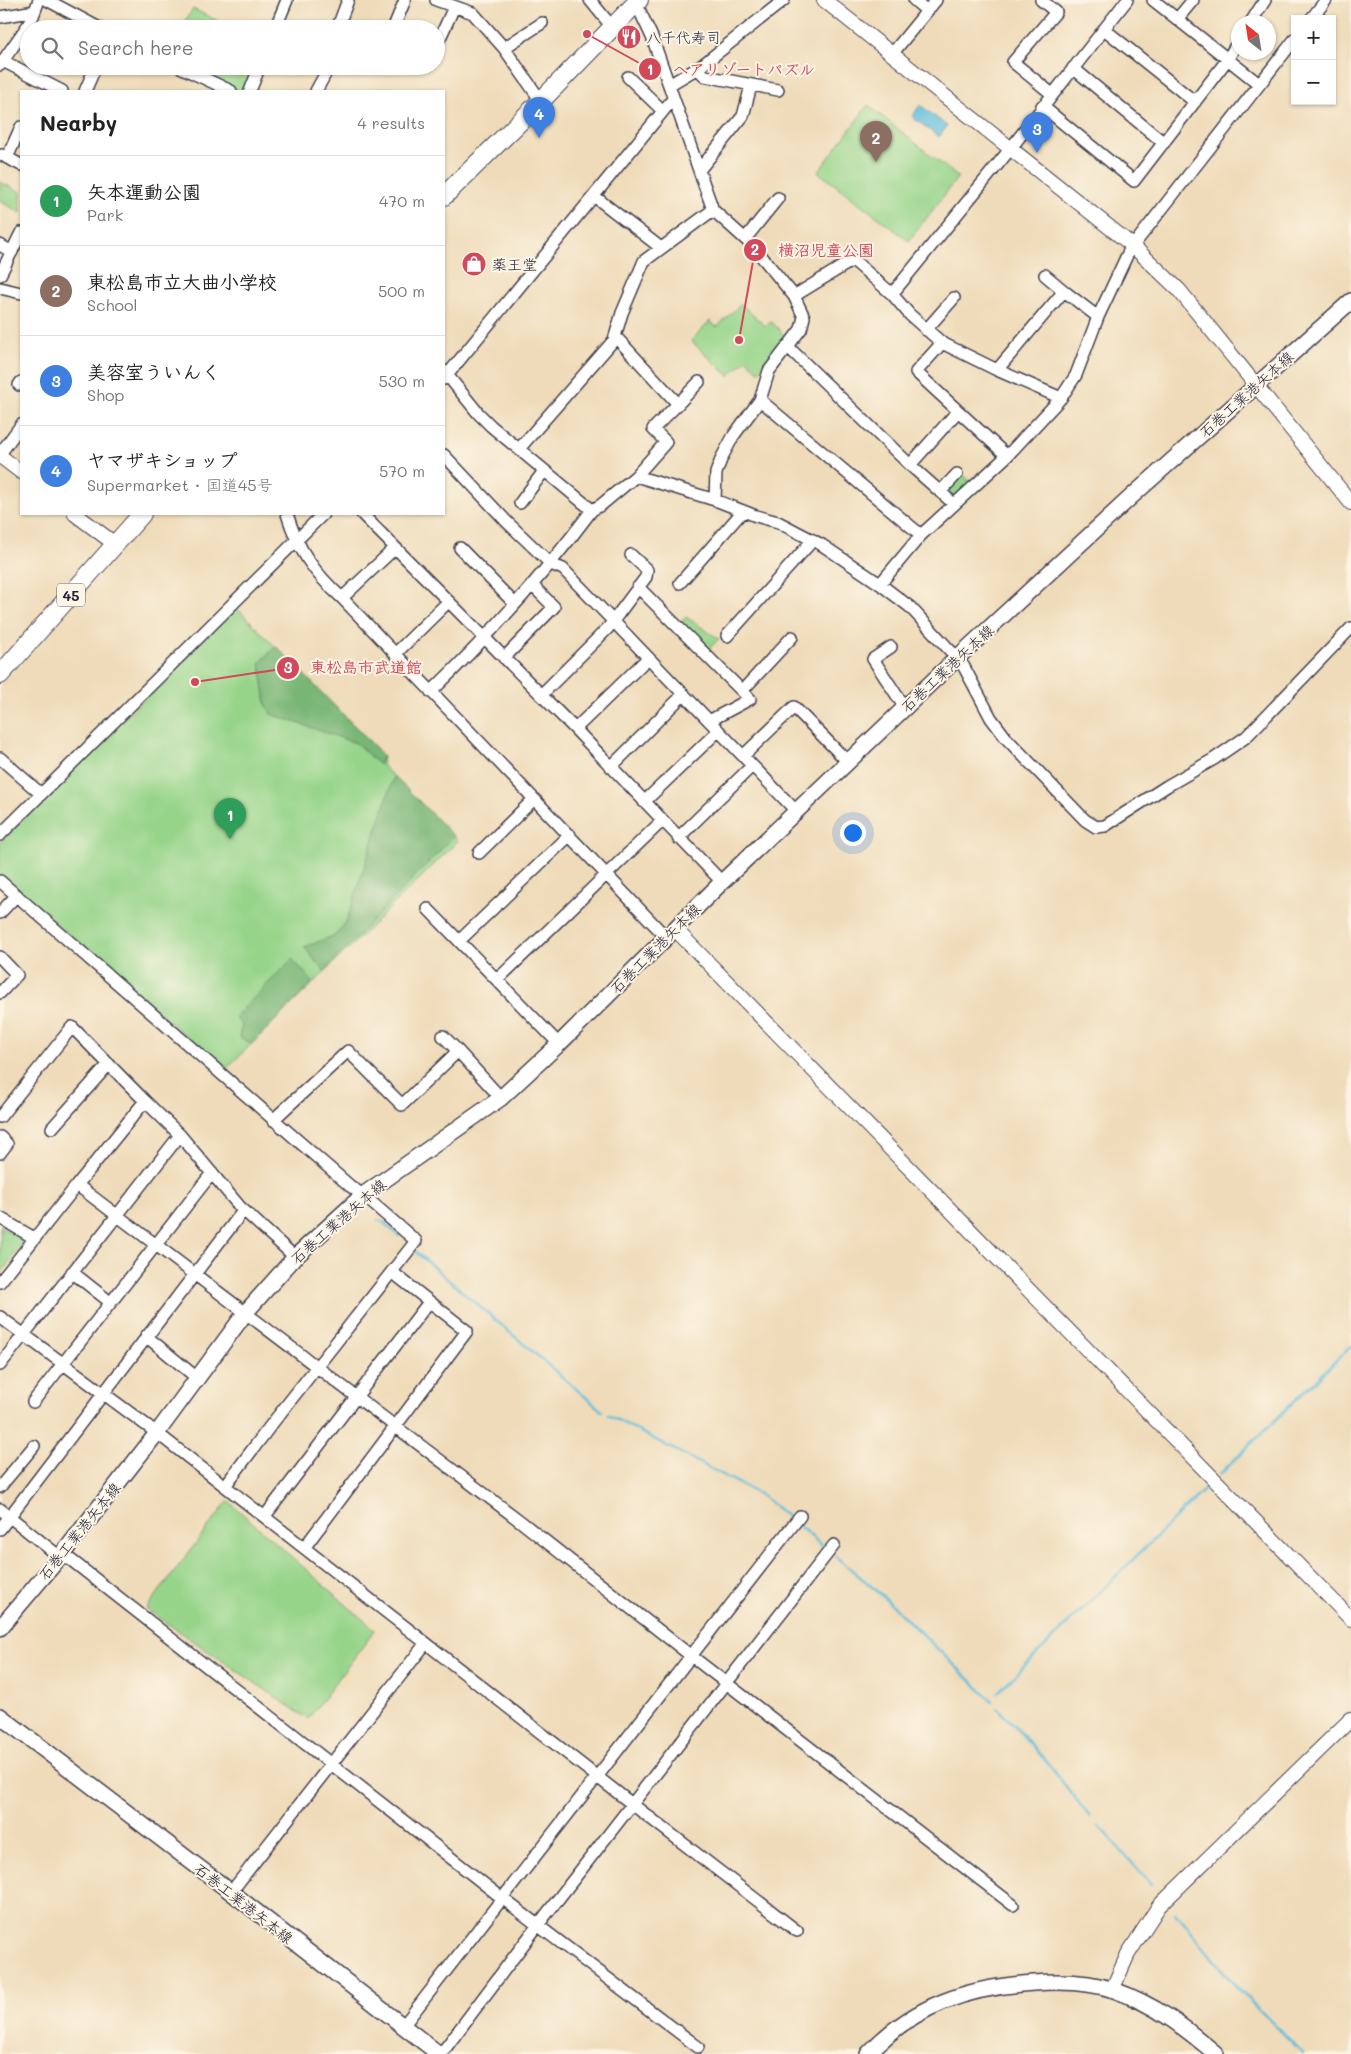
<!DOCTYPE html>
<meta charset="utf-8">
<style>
:root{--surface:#fff;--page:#f6f6f6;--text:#222;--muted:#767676;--line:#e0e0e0;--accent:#d1495b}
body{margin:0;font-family:Mali,"Klee One",sans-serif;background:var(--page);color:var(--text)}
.controls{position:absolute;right:15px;top:15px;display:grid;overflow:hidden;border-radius:0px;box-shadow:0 1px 4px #0004}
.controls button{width:45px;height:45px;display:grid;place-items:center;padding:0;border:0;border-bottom:1px solid var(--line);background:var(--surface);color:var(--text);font:25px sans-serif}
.compass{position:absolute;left:1231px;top:15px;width:45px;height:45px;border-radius:50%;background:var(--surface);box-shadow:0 1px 4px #0004;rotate:330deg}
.you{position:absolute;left:852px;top:832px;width:18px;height:18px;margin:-12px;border:4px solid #fff;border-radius:50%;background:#1a73e8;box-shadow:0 0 0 8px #1a73e833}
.badge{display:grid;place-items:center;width:32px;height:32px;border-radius:50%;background:var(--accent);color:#fff;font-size:16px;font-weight:700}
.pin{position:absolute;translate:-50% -41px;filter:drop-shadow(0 1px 2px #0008)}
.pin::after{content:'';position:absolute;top:26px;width:18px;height:15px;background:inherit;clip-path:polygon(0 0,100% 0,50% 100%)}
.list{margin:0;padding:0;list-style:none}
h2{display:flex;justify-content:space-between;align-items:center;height:65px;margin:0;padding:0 20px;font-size:21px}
h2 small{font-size:16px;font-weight:400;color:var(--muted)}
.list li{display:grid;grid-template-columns:32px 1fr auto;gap:15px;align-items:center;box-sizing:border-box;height:90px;padding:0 20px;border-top:1px solid var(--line)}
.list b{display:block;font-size:19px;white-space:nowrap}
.list p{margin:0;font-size:16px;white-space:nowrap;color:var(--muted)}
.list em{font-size:16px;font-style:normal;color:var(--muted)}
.icon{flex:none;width:28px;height:28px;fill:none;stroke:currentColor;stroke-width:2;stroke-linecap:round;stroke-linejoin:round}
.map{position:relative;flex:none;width:1351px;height:2054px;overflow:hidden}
.search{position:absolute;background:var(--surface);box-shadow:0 1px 4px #0004;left:20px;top:20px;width:425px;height:55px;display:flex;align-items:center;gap:12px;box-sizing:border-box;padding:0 18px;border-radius:28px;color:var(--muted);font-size:19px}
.panel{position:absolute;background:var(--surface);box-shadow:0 1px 4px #0004;left:20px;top:90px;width:425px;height:425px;border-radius:0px}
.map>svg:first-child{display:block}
.green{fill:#95d489;stroke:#5c7b62}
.forest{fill:#78b675;stroke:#4d6c58}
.water{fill:#5ebedd;stroke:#40708c}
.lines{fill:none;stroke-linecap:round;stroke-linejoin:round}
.stream{stroke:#5ebedd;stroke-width:2.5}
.minor-casing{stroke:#413e4e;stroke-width:14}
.tertiary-casing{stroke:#413e4e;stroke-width:16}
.secondary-casing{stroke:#413e4e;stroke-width:18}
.trunk-casing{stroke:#413e4e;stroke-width:20}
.minor{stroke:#fff;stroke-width:11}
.tertiary{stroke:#fff;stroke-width:14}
.secondary{stroke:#fff;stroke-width:15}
.trunk{stroke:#fff;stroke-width:18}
.labels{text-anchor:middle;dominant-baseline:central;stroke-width:4;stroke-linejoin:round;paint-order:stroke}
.shield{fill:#fcf5e5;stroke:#63616e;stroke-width:1}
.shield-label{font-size:14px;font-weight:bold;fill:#22223b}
.poi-label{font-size:15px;fill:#22223b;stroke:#fcf5e5;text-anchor:start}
.street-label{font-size:15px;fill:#22223b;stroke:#fcf5e5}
.leader{fill:none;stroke:#d1495b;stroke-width:2}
.callout-dot{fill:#d1495b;stroke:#fcf5e5;stroke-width:2}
.mark-label{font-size:15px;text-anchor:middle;font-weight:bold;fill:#fff}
.callout-label{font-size:16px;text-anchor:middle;font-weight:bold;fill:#d1495b;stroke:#fcf5e5;stroke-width:4;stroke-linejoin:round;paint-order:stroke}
</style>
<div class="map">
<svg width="1351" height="2054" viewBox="0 0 1351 2054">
<rect width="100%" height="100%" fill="#fcf5e5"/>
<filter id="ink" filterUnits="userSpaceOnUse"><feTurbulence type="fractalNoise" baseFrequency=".02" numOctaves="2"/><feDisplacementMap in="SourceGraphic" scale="10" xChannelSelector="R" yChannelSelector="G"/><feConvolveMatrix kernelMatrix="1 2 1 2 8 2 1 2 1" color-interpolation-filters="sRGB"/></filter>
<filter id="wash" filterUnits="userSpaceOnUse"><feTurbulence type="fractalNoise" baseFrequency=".0096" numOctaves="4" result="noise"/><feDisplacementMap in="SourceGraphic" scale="20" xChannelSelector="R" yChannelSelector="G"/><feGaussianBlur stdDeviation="1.12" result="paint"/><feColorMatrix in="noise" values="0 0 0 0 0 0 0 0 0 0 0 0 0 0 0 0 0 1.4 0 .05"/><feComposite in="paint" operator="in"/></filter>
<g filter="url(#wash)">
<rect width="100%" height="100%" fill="#efdbb9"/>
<path class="green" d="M 193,9 L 235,29 L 198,29 L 184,22 Z
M 193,66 L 258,66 L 246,91 L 238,91 L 192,69 Z
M 868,105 L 958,177 L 909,241 L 818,172 Z
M 0,182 L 21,192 L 21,213 L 0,201 Z
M 741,304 L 765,326 L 771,321 L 787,338 L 759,372 L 747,359 L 729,376 L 691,341 L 710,321 L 717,327 Z
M 961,473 L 973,484 L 959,497 L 953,497 L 947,491 Z
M 236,607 L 383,755 L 382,765 L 458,841 L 225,1070 L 0,875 L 0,842 Z
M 686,617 L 719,639 L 708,650 L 681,623 Z
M 0,1226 L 22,1239 L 21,1246 L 0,1275 Z
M 228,1501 L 375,1630 L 308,1719 L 146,1609 Z"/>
<path class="forest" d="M 276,646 L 383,755 L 379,765 L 356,743 L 271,714 L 266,704 L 260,663 Z
M 394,776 L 454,836 L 324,971 L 304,947 L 336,935 L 347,920 Z
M 292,959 L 310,978 L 312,984 L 252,1044 L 239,1037 L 242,1025 L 235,1017 Z"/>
<path class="water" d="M 920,105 L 947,126 L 939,137 L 912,117 Z"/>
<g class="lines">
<path class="stream" d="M 378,1220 L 383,1222 L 399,1236
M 416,1252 L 602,1411
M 608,1415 L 761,1495 L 789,1518
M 1220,1474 L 1351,1346
M 800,1527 L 824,1547
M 835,1556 L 876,1590 L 992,1701
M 997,1693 L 1209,1485
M 998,1708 L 1046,1761 L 1090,1817
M 1099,1826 L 1152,1885
M 1176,1913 L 1236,1987 L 1303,2053"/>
</g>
</g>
<g filter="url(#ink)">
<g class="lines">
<defs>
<path id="minor" d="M 47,0 L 101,29
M 436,0 L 473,13 L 504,48 L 541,101
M 590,0 L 612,27
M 914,0 L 927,11
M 1041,0 L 1056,12 L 1013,62 L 1052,94
M 1153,0 L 1259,84
M 636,3 L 652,37 L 713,210 L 753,246 L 794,296 L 804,317 L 801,329 L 769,371 L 760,400 L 734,435 L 722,457 L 716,473 L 715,500
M 0,17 L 35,11
M 1178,18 L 1193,0
M 1311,19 L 1326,0
M 1251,22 L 1265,0
M 275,29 L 287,0
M 337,29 L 348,0
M 393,29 L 405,0
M 1104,29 L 1195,102
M 439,40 L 454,7
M 504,48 L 542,23
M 892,54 L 936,0
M 3,61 L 62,91
M 0,65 L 31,21 L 39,0
M 178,66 L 231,91
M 697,68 L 705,76 L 778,90
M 1073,68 L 1164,143
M 628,77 L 663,111
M 669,85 L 701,66 L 784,0
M 85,91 L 96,66
M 250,91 L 260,66
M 316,91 L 328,69
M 1042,106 L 1134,181 L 1227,60 L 1238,42
M 2,155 L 21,165
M 7,158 L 21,127
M 700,169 L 743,116 L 751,86
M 594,196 L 661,248
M 745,239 L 778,198
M 0,245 L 12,252
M 0,275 L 21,233
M 1045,275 L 1064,291
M 0,288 L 21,293
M 892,294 L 1007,153 L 1127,0
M 794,296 L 853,260 L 892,294 L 910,315 L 942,343 L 997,370 L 1061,398
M 926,330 L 954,298
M 615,336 L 678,404 L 653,429 L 666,442 L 636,476
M 942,343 L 916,372 L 1007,456
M 787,346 L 910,465 L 954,504
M 997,370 L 1064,291 L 1098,317
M 444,371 L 478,413 L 491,426 L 592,510 L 601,505 L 636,476 L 715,500 L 756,516 L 778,522 L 822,545 L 880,584 L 910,607 L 957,658 L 964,667 L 991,718 L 1006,738 L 1085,820 L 1096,827 L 1105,826 L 1167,786 L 1214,759 L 1246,737 L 1351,628
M 444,379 L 673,99
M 19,385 L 21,382
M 760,400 L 921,535
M 678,404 L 699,382
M 519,449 L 614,340 L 622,313 L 644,261 L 713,210
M 0,454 L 21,425
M 444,455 L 507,522 L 551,564 L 563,569 L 796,811
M 910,465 L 958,411
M 940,492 L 957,474
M 520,503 L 544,471
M 287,514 C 298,550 314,573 342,598 L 666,937
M 362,514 L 575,729 L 722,882
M 460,548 L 515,604
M 680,583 L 743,511
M 880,584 L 921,535 L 1007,456 L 1061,398 L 1076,375 L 1098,317 L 1129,251 L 1295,39
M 638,587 L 750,699 L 709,721
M 342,598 L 395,548
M 727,636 L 813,540
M 891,647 L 873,659 L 905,708
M 395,654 L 448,602
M 504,658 L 554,607 L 533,586
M 742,691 L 792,637
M 431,692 C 491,634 542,577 592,510
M 541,695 L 608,628 L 646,577 L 647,570 L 631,555
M 575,729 L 648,658
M 743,756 L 794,707 L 848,762
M 0,758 L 41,794
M 611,767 L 684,694
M 644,802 L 718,731
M 0,835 L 323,514
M 678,838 L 752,766
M 479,853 L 534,799
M 0,881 L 350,1186 L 363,1195 L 416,1241 L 271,1425 L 225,1486
M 428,909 L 559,1044
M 0,913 L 17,895
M 459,941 L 570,835
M 0,957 L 17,975 L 0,993
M 497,980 L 662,821
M 443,1036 L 458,1051
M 0,1117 L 72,1027 L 145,1101
M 273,1120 L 348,1051 L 402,1105 L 458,1051 L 501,1098
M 52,1128 L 109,1064
M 0,1137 L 7,1144 L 0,1153
M 77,1185 L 145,1101 L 180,1135
M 0,1218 L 34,1238
M 72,1272 L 110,1302
M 0,1282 L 77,1185 L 520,1521 L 690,1655 L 1013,1905
M 0,1317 L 157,1433 L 632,1804 L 797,1931
M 146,1336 L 197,1378
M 0,1365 L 180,1135 L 240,1207 L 295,1257
M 33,1402 L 212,1173
M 0,1487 L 34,1446
M 0,1509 L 60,1557 L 71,1560 L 502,1898 L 698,2047
M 265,1516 L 429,1302
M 0,1529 L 243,1211
M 304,1548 L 467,1331 L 392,1272
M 231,1892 L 426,1643
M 403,2026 L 800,1516
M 441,2054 L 538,1925 L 834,1545"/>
<path id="tertiary" d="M 824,0 L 1133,246 L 1179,290 L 1351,503
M 0,456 L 21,472
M 75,514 L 115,544
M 675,929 L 1351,1619
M 1112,1990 L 1128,1954 L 1159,1906 L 1351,1719"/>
<path id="secondary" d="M 0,1628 L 60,1557 L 157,1433 L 246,1312 L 295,1257 L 363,1195 L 501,1098 L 559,1044 L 722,882 L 957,658 L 1131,497 L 1351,301
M 0,1716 L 231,1892 L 439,2054
M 868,2054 C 913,2005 969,1987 1034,1983 C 1059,1981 1090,1982 1114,1990 C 1156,2005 1183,2026 1216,2054"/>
<path id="trunk" d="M 444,196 L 541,101 L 639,0
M 0,675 L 142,514"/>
</defs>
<use href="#minor" class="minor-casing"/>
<use href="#tertiary" class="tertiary-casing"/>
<use href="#secondary" class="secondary-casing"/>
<use href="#trunk" class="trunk-casing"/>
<use href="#minor" class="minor"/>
<use href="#tertiary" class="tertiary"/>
<use href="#secondary" class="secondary"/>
<use href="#trunk" class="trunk"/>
</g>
</g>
<defs>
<symbol id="restaurant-disc" viewBox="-11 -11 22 22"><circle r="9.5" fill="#d1495b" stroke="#fcf5e5"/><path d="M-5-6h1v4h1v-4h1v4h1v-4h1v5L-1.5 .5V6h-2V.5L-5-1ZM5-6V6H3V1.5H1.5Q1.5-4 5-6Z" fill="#fff"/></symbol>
<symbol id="shop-disc" viewBox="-11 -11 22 22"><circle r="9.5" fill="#d1495b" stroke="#fcf5e5"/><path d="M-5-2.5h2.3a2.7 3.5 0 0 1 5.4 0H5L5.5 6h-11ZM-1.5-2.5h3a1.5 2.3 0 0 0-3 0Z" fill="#fff"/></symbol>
</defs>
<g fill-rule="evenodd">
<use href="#restaurant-disc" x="615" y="23" width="28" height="28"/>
<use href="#shop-disc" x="460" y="250" width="28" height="28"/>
</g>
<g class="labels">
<rect class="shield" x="57" y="583.5" width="28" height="23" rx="4"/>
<g class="shield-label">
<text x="71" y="595">45</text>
</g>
<g class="poi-label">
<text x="646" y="37">八千代寿司</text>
<text x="492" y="264">薬王堂</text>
</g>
<g class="street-label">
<text transform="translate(1246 394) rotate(-42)">石巻工業港矢本線</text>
<text transform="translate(947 668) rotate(-43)">石巻工業港矢本線</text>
<text transform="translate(655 948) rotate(-45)">石巻工業港矢本線</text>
<text transform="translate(338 1221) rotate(-41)">石巻工業港矢本線</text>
<text transform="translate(79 1531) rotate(-51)">石巻工業港矢本線</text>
<text transform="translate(244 1903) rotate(38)">石巻工業港矢本線</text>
</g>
</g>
<path class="leader" d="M587 34L650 69M739 340L755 250M195 682L288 668"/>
<g class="callout-dot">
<circle cx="587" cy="34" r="5"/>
<circle cx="739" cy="340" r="5"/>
<circle cx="195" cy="682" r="5"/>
<circle cx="650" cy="69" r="12"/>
<circle cx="755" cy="250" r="12"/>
<circle cx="288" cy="668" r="12"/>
</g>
<g class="mark-label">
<text x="650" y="75">1</text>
<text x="755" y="255">2</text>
<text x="288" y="673">3</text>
</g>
<g class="callout-label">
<text x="744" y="75">ヘアリゾートパズル</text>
<text x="826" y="256">横沼児童公園</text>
<text x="366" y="673">東松島市武道館</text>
</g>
</svg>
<div class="controls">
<button>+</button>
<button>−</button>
</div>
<svg class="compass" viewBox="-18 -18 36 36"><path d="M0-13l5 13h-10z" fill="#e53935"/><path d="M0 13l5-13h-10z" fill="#767676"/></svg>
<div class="you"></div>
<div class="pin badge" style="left:230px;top:839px;background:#2e9e5b">1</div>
<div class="pin badge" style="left:876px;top:162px;background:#8d6e63">2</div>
<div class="pin badge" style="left:1037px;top:153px;background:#3f7fe0">3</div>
<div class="pin badge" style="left:539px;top:138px;background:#3f7fe0">4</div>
<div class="search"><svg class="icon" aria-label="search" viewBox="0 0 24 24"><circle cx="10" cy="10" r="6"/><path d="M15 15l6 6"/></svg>Search here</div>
<section class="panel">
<h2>Nearby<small>4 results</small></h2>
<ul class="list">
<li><span class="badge" style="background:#2e9e5b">1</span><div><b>矢本運動公園</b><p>Park</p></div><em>470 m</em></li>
<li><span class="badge" style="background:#8d6e63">2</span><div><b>東松島市立大曲小学校</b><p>School</p></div><em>500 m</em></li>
<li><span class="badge" style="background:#3f7fe0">3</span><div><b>美容室ういんく</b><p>Shop</p></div><em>530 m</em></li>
<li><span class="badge" style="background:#3f7fe0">4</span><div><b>ヤマザキショップ</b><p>Supermarket · 国道45号</p></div><em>570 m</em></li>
</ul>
</section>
</div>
